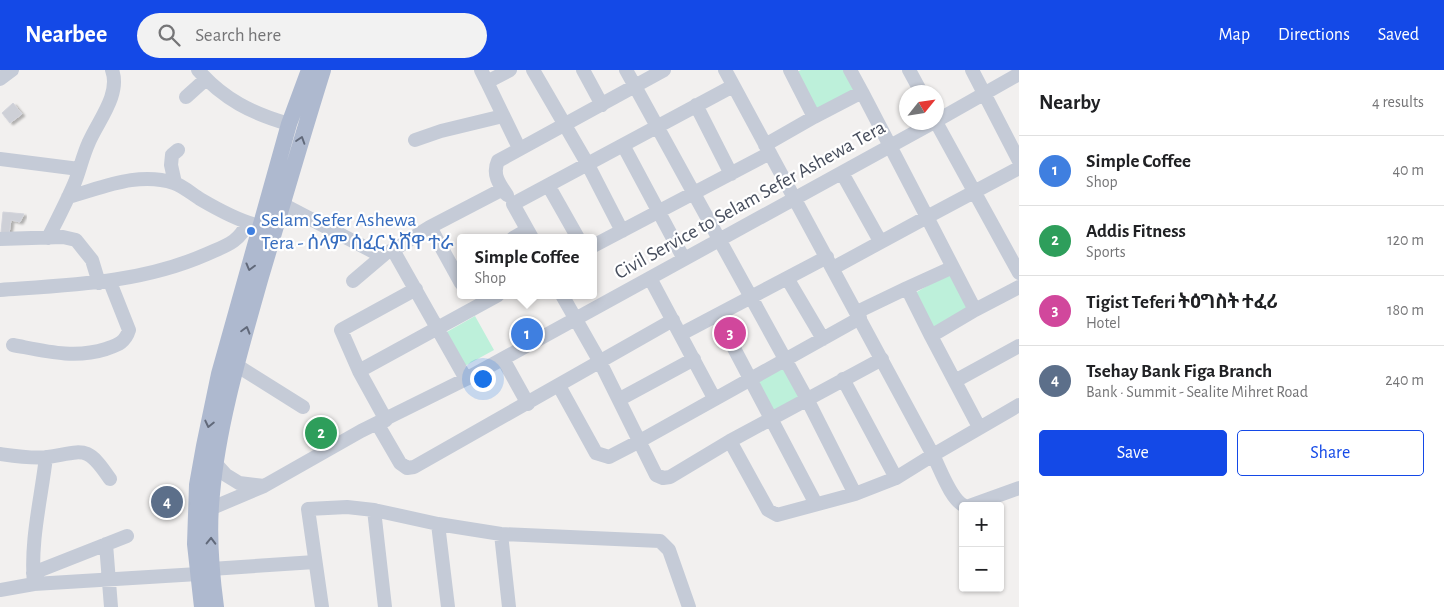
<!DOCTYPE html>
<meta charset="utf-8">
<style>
:root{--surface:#fff;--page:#f2f2f2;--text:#202124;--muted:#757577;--line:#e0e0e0;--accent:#1449e7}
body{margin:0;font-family:"Alegreya Sans","Noto Sans Ethiopic",sans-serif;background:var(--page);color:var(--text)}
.controls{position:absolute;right:15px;bottom:15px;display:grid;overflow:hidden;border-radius:5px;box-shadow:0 1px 4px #0004}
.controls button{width:45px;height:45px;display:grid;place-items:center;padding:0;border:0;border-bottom:1px solid var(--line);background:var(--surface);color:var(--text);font:25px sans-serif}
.compass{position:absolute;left:899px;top:15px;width:45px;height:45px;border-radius:50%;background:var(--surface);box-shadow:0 1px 4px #0004;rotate:60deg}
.you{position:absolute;left:482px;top:308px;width:18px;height:18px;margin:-12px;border:4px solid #fff;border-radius:50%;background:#1a73e8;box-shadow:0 0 0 8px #1a73e833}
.badge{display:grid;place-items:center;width:32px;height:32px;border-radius:50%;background:var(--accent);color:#fff;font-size:16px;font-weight:700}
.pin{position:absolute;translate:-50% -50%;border:2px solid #fff;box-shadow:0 1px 5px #0006}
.popup{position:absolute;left:457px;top:164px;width:140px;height:65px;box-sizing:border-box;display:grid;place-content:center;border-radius:5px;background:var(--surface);filter:drop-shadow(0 1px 4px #0005);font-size:16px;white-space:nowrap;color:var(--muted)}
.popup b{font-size:19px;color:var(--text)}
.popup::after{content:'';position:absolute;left:50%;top:100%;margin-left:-10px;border:10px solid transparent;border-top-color:var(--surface)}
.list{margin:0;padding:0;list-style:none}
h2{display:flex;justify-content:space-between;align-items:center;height:65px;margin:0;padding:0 20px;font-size:21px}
h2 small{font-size:16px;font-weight:400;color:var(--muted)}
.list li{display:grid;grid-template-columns:32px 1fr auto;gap:15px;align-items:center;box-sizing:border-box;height:70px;padding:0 20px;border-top:1px solid var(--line)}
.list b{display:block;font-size:19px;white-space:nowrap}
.list p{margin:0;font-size:16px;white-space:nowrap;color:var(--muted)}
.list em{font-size:16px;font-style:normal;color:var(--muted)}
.actions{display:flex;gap:10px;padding:15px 20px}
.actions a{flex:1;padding:11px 0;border:1px solid var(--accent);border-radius:5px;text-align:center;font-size:18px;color:var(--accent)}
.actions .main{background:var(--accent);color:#fff}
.icon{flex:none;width:28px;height:28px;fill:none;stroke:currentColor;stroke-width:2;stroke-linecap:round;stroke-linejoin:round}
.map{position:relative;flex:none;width:1019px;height:537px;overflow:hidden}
header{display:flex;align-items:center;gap:30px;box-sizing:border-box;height:70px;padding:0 25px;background:var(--accent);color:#fff}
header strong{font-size:24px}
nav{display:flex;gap:28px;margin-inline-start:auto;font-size:18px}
.search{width:350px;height:45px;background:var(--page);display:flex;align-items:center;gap:12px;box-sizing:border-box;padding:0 18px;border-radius:28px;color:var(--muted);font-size:19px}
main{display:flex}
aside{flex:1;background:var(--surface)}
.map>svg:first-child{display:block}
.green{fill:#bdf0da}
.building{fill:#ced0d7;stroke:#d3d4db;filter:url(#shadow)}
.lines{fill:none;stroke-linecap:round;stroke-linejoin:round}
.minor{stroke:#c5cbd7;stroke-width:14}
.major{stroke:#aeb9cf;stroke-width:16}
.oneway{stroke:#61697a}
.shop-dot{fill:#3f7fe0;stroke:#fff;stroke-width:2}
.labels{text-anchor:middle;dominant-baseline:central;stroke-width:4.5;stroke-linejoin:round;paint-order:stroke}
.street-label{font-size:20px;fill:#474e5d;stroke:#fff}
.shop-label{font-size:20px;fill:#366cbe;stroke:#fff;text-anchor:start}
</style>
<header>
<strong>Nearbee</strong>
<div class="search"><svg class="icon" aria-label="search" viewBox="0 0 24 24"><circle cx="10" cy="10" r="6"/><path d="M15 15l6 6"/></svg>Search here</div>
<nav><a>Map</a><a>Directions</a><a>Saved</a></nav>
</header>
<main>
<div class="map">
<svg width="1019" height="537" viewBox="0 0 1019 537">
<defs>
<filter id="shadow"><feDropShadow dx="3" dy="2" stdDeviation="1" flood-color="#0004"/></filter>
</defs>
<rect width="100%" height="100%" fill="#f2f0ef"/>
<path class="green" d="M 801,0 L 848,0 L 861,25 L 818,48 L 795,3 Z
M 949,203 L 970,240 L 932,261 L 910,226 Z
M 475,246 L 494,280 L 463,297 L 445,263 Z
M 786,297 L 804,328 L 773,346 L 755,313 Z"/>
<path class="building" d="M 13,33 L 22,44 L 10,53 L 2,43 Z
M 3,142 L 24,144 L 20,152 L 11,150 L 9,164 L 1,162 Z"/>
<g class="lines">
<path class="minor" d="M 198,0 C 223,29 253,44 289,54
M 481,0 L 487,12
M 510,0 L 487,12 L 519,78
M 533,0 L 587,93 L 622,161
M 583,0 L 602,35
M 626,0 L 807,329 L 855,424
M 725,0 L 933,385 L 1019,335
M 850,0 L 862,22
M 909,0 L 921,22
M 972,0 L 1019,91
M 0,9 L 12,0
M 186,27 L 206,9
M 696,35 L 731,104
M 814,47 L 862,22 L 927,147 L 833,198
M 936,51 L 1019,4
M 936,52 L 1019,203
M 415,70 L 441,61 L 503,46
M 623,75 L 684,189
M 765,75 L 814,47 L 790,0
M 0,89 L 79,99
M 1019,98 L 927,147 L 975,240 L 1019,217
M 842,103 L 880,171
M 175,113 L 171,95 L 172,85 L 178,80
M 548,115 L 578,168
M 507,125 C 499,114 492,104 498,91 L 664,0
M 68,127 C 102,118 138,101 174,113 C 183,116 192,124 200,129 C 217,139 237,150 256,155
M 282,134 L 372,181 L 386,183 L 393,180
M 430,157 L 461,213
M 48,168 C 57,150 67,131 75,112 C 80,99 83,85 89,72 C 98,51 121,24 112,0
M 513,168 L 527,160
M 532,168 L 513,134 L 733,16
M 0,169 L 63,167 L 76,170 L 92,190 L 99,213
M 593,176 L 770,83
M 650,208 L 714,328
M 787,208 L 823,269
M 353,211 L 386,183
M 907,218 L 951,198
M 416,219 L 341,260 L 359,301 L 498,225
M 0,220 C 71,215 141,213 207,184 C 225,176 240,172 247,153
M 562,225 L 600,292 L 656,405 L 663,408 L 670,407 L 730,371 L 882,289
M 975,240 L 931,266 L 979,357
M 857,242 L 907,218 L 931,266
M 717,246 L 816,434
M 681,264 L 827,187
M 13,275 C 45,281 74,289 106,279 C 117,275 125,273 129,260 L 110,212
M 503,289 L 528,334
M 236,295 L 303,337
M 359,301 L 386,350
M 466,309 L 393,180 L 430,157 L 503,119
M 843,309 L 896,408 L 933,385 C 940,398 951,431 965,436
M 955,311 L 1019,276
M 559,316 L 596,383 L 609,387 L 638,372 L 860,248
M 620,329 L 694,289
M 378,355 L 400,393 L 407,398 L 414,397 L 673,250
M 730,371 L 768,440 L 777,445 L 855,424 L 896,408
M 0,384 C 14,386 33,389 48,387 C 85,381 87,375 110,409
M 216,394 L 226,405 L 239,413 L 264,416 L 361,361 L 466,309 L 934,52
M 969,436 L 1019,418
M 212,438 L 264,416
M 374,440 L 438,454 L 501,464 L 660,471 L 669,480 L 689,537
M 438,454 L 448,537
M 501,464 L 509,537
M 106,474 L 111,537
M 211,499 L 315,492
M 33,503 L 127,466
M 34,514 C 30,471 41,430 46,387
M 0,520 L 34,514 L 198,504
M 322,537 L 308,439 L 347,437 L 374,440 L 385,537"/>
<path class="major" d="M 202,537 L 195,474 L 197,415 L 204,376 L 219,304 L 289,54 L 309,0
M 216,537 C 211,500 208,461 212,424 C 218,354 241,278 260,210 C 281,140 301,70 323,0"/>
</g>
<defs><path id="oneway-chevron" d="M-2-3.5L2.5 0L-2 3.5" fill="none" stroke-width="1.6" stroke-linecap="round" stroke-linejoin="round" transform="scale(1.25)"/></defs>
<g class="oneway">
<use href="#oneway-chevron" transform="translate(301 70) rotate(-72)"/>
<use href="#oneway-chevron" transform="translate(250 197) rotate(105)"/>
<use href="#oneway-chevron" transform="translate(246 260) rotate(-74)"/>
<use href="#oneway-chevron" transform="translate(209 354) rotate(103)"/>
<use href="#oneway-chevron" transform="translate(211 471) rotate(-89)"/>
</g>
<circle class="shop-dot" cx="251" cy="161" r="5"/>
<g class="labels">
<g class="street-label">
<text transform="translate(750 130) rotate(-29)">Civil Service to Selam Sefer Ashewa Tera</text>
</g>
<g class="shop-label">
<text x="261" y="150">Selam Sefer Ashewa<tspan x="261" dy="23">Tera - ሰላም ሰፈር አሸዋ ተራ</tspan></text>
</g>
</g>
</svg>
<div class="controls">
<button>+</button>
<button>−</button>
</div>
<svg class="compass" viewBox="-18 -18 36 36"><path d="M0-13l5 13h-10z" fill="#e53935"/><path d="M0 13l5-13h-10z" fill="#757577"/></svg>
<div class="you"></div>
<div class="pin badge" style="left:527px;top:264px;background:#3f7fe0">1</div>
<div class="popup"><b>Simple Coffee</b>Shop</div>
<div class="pin badge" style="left:321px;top:363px;background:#2e9e5b">2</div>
<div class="pin badge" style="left:730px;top:263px;background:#d1479c">3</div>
<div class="pin badge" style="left:167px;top:432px;background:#5c6f8a">4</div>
</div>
<aside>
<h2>Nearby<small>4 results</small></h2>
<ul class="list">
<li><span class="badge" style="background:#3f7fe0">1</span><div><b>Simple Coffee</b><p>Shop</p></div><em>40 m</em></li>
<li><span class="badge" style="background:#2e9e5b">2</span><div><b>Addis Fitness</b><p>Sports</p></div><em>120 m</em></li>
<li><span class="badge" style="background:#d1479c">3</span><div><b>Tigist Teferi ትዕግስት ተፈሪ</b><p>Hotel</p></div><em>180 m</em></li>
<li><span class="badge" style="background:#5c6f8a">4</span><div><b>Tsehay Bank Figa Branch</b><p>Bank · Summit - Sealite Mihret Road</p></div><em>240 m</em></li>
</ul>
<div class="actions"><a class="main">Save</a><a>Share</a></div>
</aside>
</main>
